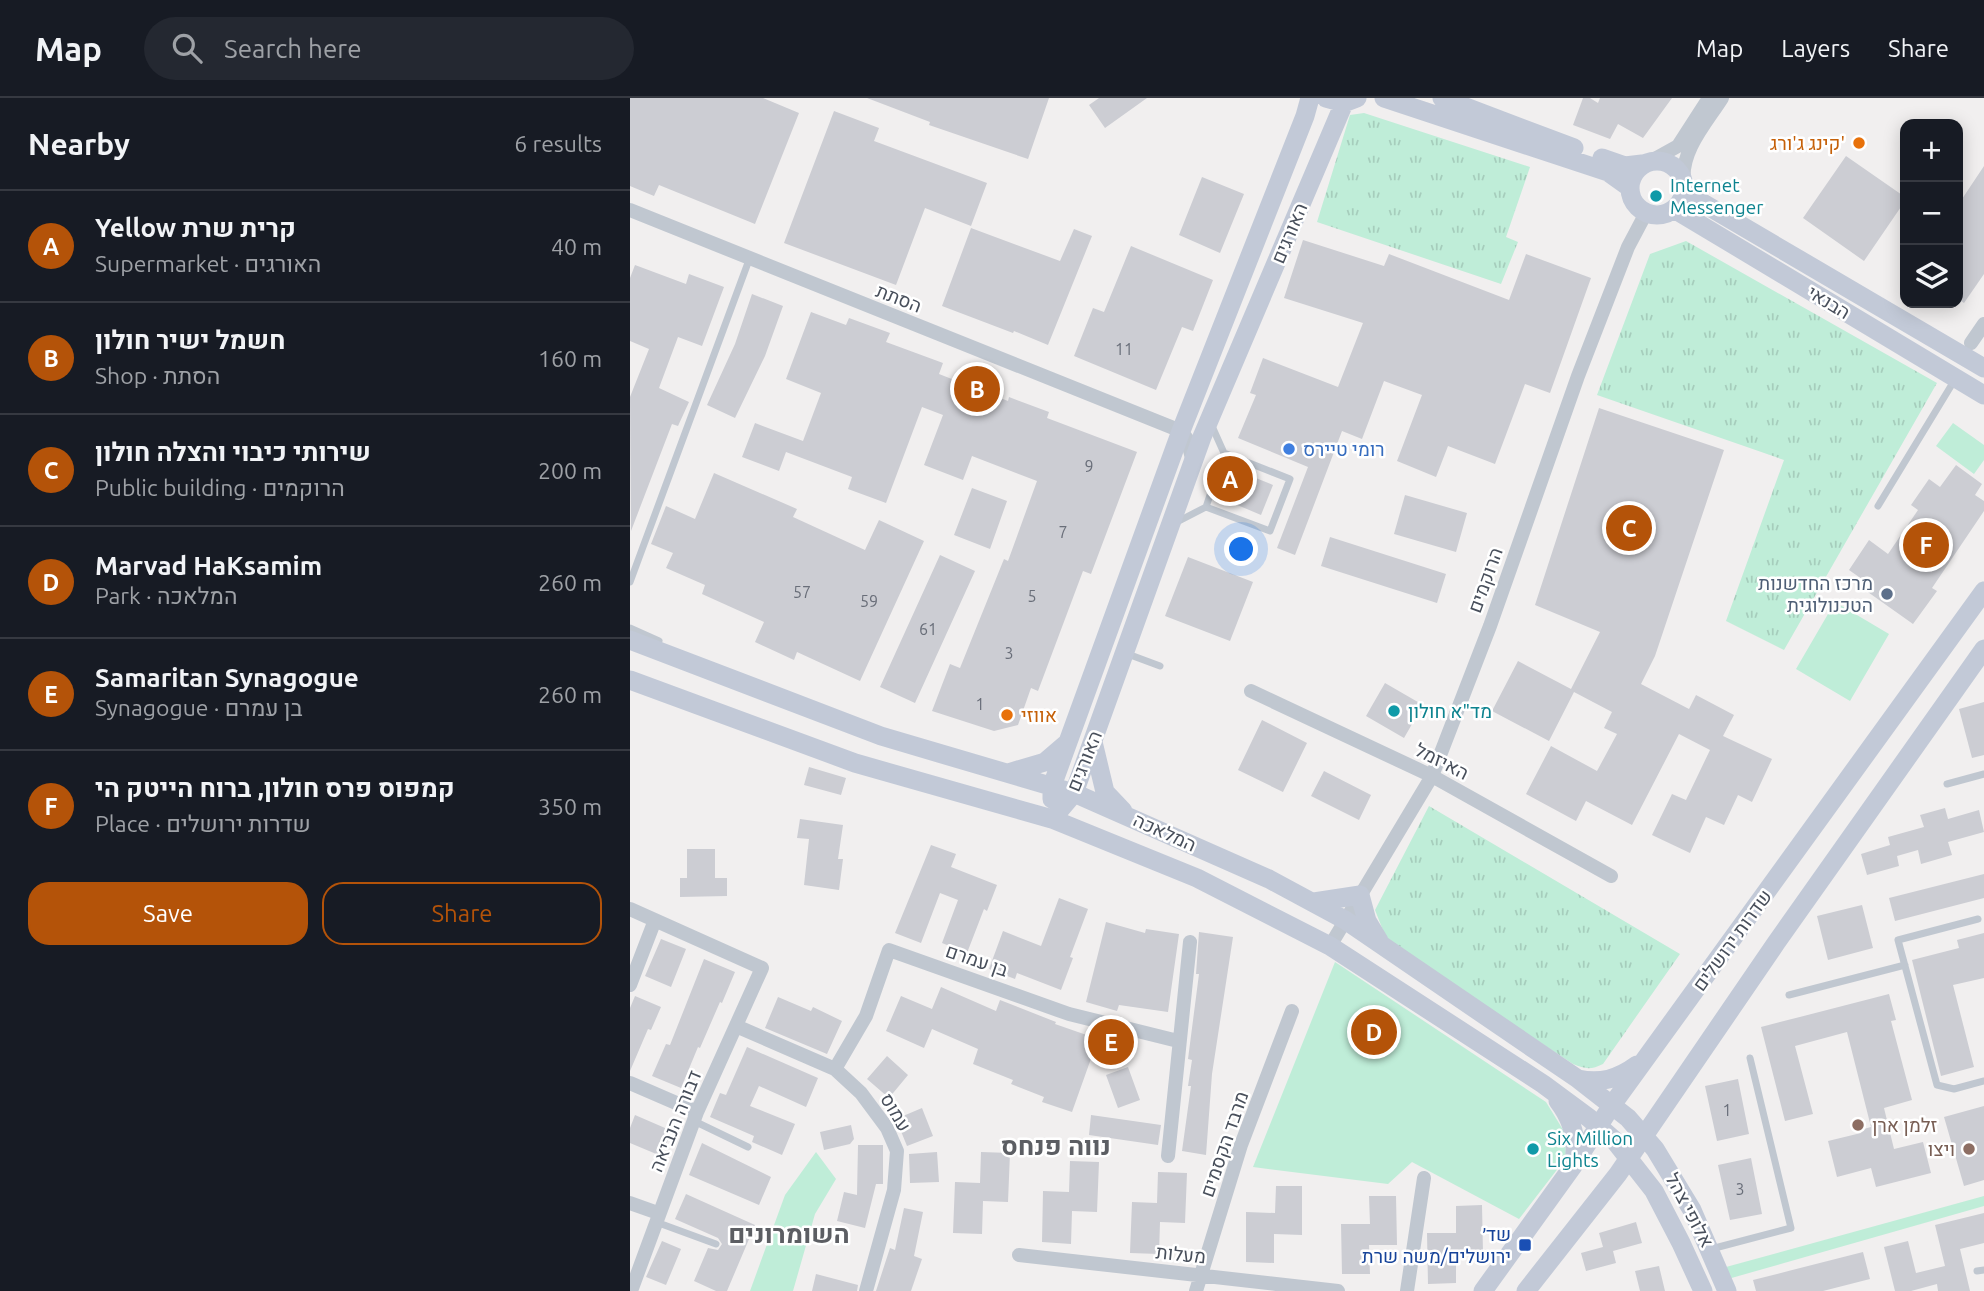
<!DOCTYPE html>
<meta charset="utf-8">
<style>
:root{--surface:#171b24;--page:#242831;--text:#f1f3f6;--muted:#9ea1a6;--line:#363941;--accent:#b45309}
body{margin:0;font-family:Ubuntu,Heebo,sans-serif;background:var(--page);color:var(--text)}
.controls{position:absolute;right:21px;top:21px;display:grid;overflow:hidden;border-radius:14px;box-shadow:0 4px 18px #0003}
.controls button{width:63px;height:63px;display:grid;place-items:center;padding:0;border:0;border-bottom:2px solid var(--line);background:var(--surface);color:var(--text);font:35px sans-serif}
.you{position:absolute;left:612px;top:452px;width:24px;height:24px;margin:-18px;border:5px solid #fff;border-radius:50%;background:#1a73e8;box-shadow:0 0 0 10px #1a73e833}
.badge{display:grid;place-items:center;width:46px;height:46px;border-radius:50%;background:var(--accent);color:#fff;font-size:23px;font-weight:700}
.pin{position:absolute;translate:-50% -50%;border:4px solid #fff;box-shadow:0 2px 7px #0006}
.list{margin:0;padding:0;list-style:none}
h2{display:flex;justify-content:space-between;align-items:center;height:91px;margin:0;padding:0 28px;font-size:30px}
h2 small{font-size:23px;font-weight:400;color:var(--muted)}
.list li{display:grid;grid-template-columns:46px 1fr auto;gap:21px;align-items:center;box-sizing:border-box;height:112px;padding:0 28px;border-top:2px solid var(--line)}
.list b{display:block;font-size:26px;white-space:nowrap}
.list p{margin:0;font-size:23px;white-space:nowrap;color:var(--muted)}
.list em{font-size:23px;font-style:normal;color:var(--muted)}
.actions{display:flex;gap:14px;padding:21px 28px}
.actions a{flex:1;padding:16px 0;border:2px solid var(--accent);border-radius:21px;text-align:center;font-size:24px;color:var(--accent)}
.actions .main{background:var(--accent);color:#fff}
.icon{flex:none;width:38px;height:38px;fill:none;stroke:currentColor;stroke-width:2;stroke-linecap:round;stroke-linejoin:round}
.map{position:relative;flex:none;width:1354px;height:1193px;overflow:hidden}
header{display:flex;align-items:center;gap:42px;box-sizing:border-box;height:98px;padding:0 35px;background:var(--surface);border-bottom:2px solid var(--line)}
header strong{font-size:33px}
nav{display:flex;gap:38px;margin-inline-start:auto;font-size:24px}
.search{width:490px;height:63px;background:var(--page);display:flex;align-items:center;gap:18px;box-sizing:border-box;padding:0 24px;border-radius:38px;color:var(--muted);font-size:26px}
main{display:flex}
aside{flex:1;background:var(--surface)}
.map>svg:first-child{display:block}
.grass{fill:url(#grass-tufts)}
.park{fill:#bfedd8}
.building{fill:#cccdd3}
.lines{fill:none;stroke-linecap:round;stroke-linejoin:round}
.lane{stroke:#c0c7d0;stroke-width:7}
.street{stroke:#c0c7d0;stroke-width:14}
.secondary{stroke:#c2c9d7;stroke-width:19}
.food-dot{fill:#e8710a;stroke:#fff;stroke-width:2.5}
.culture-dot{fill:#0f9aa8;stroke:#fff;stroke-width:2.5}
.shop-dot{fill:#3f7fe0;stroke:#fff;stroke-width:2.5}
.service-dot{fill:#5c6f8a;stroke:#fff;stroke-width:2.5}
.education-dot{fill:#8d6e63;stroke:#fff;stroke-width:2.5}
.transit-dot{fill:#1a4fb4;stroke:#fff;stroke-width:2.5}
.labels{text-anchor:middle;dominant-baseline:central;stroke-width:5;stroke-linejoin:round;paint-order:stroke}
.number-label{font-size:16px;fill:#696e79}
.food-label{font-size:19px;fill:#c56008;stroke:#fff;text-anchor:end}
.culture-label{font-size:19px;fill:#0d838f;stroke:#fff;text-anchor:start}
.street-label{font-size:19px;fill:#484f5b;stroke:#fff}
.shop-label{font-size:19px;fill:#366cbe;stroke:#fff;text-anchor:start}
.service-label{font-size:19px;fill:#4e5e75;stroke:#fff;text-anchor:end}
.education-label{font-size:19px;fill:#785e54;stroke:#fff;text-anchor:start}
.transit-label{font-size:19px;fill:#164399;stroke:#fff;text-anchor:end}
.district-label{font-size:26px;font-weight:bold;fill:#5c5e63;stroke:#fff}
</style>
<header>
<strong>Map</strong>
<div class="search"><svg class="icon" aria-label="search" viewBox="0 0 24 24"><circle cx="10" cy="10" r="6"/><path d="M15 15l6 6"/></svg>Search here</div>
<nav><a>Map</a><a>Layers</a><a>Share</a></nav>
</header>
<main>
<aside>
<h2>Nearby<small>6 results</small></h2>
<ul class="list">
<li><span class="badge">A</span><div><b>Yellow קרית שרת</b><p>Supermarket · האורגים</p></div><em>40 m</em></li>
<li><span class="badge">B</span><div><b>חשמל ישיר חולון</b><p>Shop · הסתת</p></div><em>160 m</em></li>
<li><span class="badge">C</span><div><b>שירותי כיבוי והצלה חולון</b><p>Public building · הרוקמים</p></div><em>200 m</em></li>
<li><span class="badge">D</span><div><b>Marvad HaKsamim</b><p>Park · המלאכה</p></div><em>260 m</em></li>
<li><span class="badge">E</span><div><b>Samaritan Synagogue</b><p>Synagogue · בן עמרם</p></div><em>260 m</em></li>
<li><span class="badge">F</span><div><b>קמפוס פרס חולון, ברוח הייטק הי</b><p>Place · שדרות ירושלים</p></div><em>350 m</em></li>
</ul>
<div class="actions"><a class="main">Save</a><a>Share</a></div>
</aside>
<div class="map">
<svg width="1354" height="1193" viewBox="0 0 1354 1193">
<defs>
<pattern id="grass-tufts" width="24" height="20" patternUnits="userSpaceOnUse" patternTransform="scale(1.75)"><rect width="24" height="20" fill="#bfedd8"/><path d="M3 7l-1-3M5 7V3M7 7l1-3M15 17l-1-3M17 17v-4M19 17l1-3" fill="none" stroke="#a6cdbc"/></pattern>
</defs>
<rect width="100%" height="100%" fill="#f1efef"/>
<path class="grass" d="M 734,15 L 900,69 L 876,139 L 888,144 L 871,186 L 687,124 L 720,17 Z
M 1056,143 L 1307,285 L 1154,552 L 1096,523 L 1154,362 L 967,297 L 1020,156 Z
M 799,708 L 1050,856 L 973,966 C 961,972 955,971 943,966 L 758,845 L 745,812 Z"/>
<path class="park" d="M 1323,325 L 1354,347 L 1354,362 L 1344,376 L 1306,348 Z
M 1205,504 L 1259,536 L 1220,603 L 1166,571 Z
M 705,864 L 916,1004 L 935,1035 L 936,1060 L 889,1121 L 782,1064 L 758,1086 L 623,1069 Z
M 186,1054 L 206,1081 L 185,1116 L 163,1193 L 120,1193 L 155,1097 Z
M 1354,1098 L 1354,1108 L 1098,1181 L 1096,1169 Z"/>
<path class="building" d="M 0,0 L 133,0 L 169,15 L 125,126 L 29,87 L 24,98 L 0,88 Z
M 237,0 L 419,0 L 398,61 L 299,27 L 300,24 Z
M 469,0 L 517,0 L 475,30 L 459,7 Z
M 953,0 L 960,0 L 968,5 L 970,0 L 1042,0 L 1013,40 L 988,26 L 980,41 L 943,27 Z
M 204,13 L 249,30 L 244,43 L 357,85 L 341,128 L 295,110 L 266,187 L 154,145 Z
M 1216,58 L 1275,99 L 1275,103 L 1234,163 L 1173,120 Z
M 1354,68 L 1354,176 L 1334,205 L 1328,201 L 1328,107 Z
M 572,79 L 614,96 L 590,155 L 549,137 Z
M 341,130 L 430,163 L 444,131 L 462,138 L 418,247 L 384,233 L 383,235 L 312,208 Z
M 673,142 L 754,168 L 759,156 L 879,202 L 896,156 L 961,180 L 920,295 L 895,286 L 865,366 L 818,348 L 806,379 L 767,363 L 792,297 L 754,283 L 732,341 L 712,333 L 665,457 L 647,450 L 678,369 L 608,340 L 626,297 L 620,295 L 633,260 L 708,289 L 733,225 L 654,200 Z
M 501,148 L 583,182 L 563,233 L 552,229 L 526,292 L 444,258 L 463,210 L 474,214 Z
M 5,167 L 56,186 L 59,176 L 94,189 L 72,248 L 48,239 L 29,290 L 59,304 L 48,328 L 42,326 L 1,433 L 0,299 L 19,251 L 0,243 L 0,180 Z
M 122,196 L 153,208 L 135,258 L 105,320 L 77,307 L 105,246 Z
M 181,214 L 216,227 L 219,220 L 260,235 L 256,244 L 313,265 L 309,276 L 378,303 L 379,299 L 419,314 L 417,320 L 507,354 L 461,476 L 453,473 L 408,593 L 401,590 L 388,627 L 364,633 L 302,613 L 320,566 L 330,570 L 374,461 L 378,463 L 407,383 L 342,358 L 333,382 L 294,367 L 313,317 L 292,309 L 256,405 L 218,391 L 222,379 L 156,354 L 149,373 L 112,359 L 125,325 L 173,343 L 191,295 L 156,281 Z
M 969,310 L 1094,352 L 1025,558 L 1011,586 L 1059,611 L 1066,597 L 1104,617 L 1093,638 L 1142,661 L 1122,704 L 1108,697 L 1094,727 L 1076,719 L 1060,755 L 1022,737 L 1042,696 L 1056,702 L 1080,652 L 1049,636 L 1002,727 L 956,703 L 946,723 L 896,696 L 921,648 L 967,673 L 987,636 L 974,630 L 982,614 L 944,594 L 919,643 L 862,613 L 888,563 L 941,591 L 970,534 L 905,507 Z
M 1326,367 L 1352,386 L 1345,397 L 1354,403 L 1354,413 L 1302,490 L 1307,493 L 1283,526 L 1235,492 L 1239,486 L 1219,472 L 1239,442 L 1258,456 L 1288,412 L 1281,407 L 1299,381 L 1310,389 Z
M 596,368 L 643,387 L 631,417 L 586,398 Z
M 84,375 L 167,411 L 163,419 L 235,452 L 249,422 L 294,443 L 230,583 L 167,554 L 164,562 L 125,544 L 134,524 L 72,496 L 75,487 L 36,470 L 43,455 L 21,446 L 36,408 L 65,421 Z
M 342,390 L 377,403 L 360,451 L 324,437 Z
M 775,397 L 837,415 L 826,454 L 764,436 Z
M 700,439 L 816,476 L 807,505 L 691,468 Z
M 310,457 L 345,473 L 285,605 L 250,589 Z
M 558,459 L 623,484 L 600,543 L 535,518 Z
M 755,585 L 793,607 L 774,640 L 736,618 Z
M 1354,604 L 1354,657 L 1342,660 L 1329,611 Z
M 632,622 L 677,645 L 653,694 L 608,672 Z
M 179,669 L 216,680 L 211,697 L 174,687 Z
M 694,673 L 741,697 L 729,722 L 681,698 Z
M 1315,710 L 1318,721 L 1349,712 L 1354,734 L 1318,744 L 1322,757 L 1291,766 L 1288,752 L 1267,758 L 1269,768 L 1237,777 L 1231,756 L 1260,747 L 1258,739 L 1294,729 L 1290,717 Z
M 170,721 L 213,727 L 208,761 L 213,761 L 209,792 L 174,787 L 179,741 L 167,740 Z
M 301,747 L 326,756 L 321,769 L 367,787 L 357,813 L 354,811 L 337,855 L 312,845 L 328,802 L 310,795 L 291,845 L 265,835 Z
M 57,751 L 85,751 L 85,780 L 97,780 L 97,798 L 50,799 L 50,780 L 57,780 Z
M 1354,776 L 1354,800 L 1265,823 L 1259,800 Z
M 429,800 L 458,811 L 440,859 L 443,860 L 431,892 L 387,875 L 385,881 L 359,871 L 373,833 L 411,848 Z
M 1232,807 L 1243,850 L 1198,862 L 1187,818 Z
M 476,824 L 515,835 L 516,831 L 549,836 L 538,914 L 489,907 L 487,913 L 456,904 Z
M 569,834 L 603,839 L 582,976 L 576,1057 L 552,1053 L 561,988 L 558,988 L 562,962 L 558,961 L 569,876 L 566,876 Z
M 1354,835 L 1354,880 L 1323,887 L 1344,969 L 1311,978 L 1282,862 L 1329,850 L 1327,842 Z
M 31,841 L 56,851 L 41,889 L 15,878 Z
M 74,861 L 105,874 L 92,905 L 90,904 L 70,950 L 68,949 L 51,990 L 22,978 L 36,946 L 40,947 Z
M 311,889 L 366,913 L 370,902 L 426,924 L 425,926 L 468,941 L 442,1014 L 412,1004 L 414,999 L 381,986 L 383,982 L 343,966 L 348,951 L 302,931 L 294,950 L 256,933 L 271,898 L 302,911 Z
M 1259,896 L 1266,922 L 1261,923 L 1282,1002 L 1254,1010 L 1264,1051 L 1293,1044 L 1301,1075 L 1246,1089 L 1241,1070 L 1207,1079 L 1198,1043 L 1231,1035 L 1230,1032 L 1241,1029 L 1217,934 L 1165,948 L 1183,1016 L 1155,1023 L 1131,929 Z
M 5,898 L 31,909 L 21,932 L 18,931 L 0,973 L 0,910 Z
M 148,899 L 181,913 L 183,909 L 212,923 L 197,956 L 135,930 Z
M 117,949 L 188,980 L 176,1009 L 129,988 L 120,1008 L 165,1026 L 152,1057 L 122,1044 L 124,1038 L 80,1019 L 90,995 L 96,997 Z
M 257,958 L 278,977 L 259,1000 L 237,981 Z
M 498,969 L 510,1002 L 488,1010 L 476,977 Z
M 1108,981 L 1119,1036 L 1087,1043 L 1075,988 Z
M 1354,1008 L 1354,1082 L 1334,1088 L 1314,1019 Z
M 292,1010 L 303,1038 L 277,1048 L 266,1021 Z
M 5,1017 L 42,1033 L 31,1058 L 0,1045 L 0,1030 Z
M 461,1017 L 531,1027 L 528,1047 L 459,1037 Z
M 221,1027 L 224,1041 L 220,1046 L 194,1052 L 190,1034 Z
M 72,1045 L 141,1079 L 129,1107 L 59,1077 Z
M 228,1047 L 253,1047 L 253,1086 L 246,1086 L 235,1130 L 207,1123 L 214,1094 L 227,1097 Z
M 307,1054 L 309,1084 L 280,1085 L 279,1056 Z
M 351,1054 L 380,1055 L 378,1104 L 353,1103 L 352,1136 L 323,1135 L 325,1084 L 350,1085 Z
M 1121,1060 L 1132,1116 L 1100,1122 L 1088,1067 Z
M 440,1063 L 469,1064 L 467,1114 L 442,1113 L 441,1146 L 412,1144 L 413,1093 L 439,1094 Z
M 528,1074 L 557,1075 L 555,1125 L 530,1124 L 529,1156 L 500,1155 L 502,1104 L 527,1105 Z
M 646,1088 L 672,1088 L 672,1137 L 644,1136 L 644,1165 L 616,1164 L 616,1114 L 645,1115 Z
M 56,1096 L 125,1127 L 97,1193 L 86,1193 L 64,1183 L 78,1150 L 88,1152 L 92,1146 L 88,1140 L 45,1121 Z
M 739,1098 L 766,1098 L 767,1147 L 739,1147 L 740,1176 L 712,1176 L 711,1126 L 740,1126 Z
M 852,1107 L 853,1156 L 826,1157 L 826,1185 L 798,1186 L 797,1135 L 826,1135 L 826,1108 Z
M 274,1110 L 293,1114 L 284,1158 L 292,1161 L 281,1193 L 246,1193 L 260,1150 L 265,1152 Z
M 1354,1115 L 1354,1145 L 1330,1151 L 1340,1193 L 1308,1193 L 1307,1186 L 1281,1193 L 1265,1193 L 1254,1149 L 1278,1143 L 1286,1175 L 1315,1168 L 1305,1127 Z
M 1006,1124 L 1012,1145 L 983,1153 L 986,1165 L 956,1173 L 951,1155 L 973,1149 L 969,1135 Z
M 32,1143 L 51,1151 L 36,1187 L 16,1179 Z
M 1233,1154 L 1240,1181 L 1193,1193 L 1126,1193 L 1123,1182 Z
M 1029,1168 L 1035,1193 L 1010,1193 L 1005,1173 Z
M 186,1176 L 228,1187 L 227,1193 L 182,1193 Z"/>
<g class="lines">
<path class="lane" d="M 1248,408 L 1324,283
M 576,409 L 640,433 L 660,381 L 594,355
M 545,425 L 576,409 L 594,355 L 581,326
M 0,484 L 119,162
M 0,530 L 29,543
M 495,555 L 530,568
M 1317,686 L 1354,676
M 1348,821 L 1268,842 L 1307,987 L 1324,991 L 1354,983
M 1159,897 L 1275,867
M 64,1023 L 118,1049
M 26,1124 L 86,1146
M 1081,1151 L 1161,1130 L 1120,960
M 1347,1173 L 1354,1172"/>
<path class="street" d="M 1021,63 L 1048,48 L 1079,0
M 1054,84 C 1050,53 1077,24 1092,0
M 0,112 L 551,333 L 557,341 L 563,364
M 1341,245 L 1354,226
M 621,593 L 802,678 L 981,778
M 0,811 L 132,870 L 67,1014 L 1,1193
M 700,848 L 802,678 L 860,528 L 948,278 L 998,149 L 1016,115
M 0,887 L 25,822
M 106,928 L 205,971 L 231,995 L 257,1030 L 267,1053 L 264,1092 L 236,1193
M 205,971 L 236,918 L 259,852 L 439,916 L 548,943
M 0,985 L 67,1014
M 538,1058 L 560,844
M 0,1105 L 28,1115
M 389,1157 L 708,1193
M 566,1193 L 611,1047 L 662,913
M 777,1193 L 794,1080"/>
<path class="secondary" d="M 696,0 L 714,5 L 727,0
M 754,0 L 978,74 L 999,89
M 812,0 L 944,50
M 972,60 L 995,68 L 1012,66
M1000 90a27 27 0 1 1 54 0a27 27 0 1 1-54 0Z
M 1054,94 L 1354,270
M 1044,111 L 1354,297
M 0,542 L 251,638 L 444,695 L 639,781 L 715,822 L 948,981 L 998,1020 L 1025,1051 L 1062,1112 L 1097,1193
M 0,582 L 225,665 L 422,721 L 567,780 L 700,848 L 913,986 L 959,1020 L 984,1042 L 1024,1093 L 1051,1145 L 1073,1193
M 463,644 L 475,694 L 493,713
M 378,675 L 415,664 L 436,646
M 422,701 L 422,688 L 551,333 L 675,18 L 680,0
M 422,721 L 444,695 L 572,339 L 714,5
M 684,804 L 730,797 L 737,823 L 749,843
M 948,981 C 970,986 988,981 1007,967
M 928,1003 C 941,1020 948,1041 944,1063
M 853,1193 L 943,1068 L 982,1007 L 1354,493
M 896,1193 L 988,1076 L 1146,845 L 1354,551"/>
</g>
<g class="food-dot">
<circle cx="1229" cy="45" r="7"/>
<circle cx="377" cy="617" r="7"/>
</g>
<g class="culture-dot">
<circle cx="1026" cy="98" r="7"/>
<circle cx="764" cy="613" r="7"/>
<circle cx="903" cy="1051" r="7"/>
</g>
<circle class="shop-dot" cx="659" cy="351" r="7"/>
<circle class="service-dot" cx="1257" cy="496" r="7"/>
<g class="education-dot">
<circle cx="1228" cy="1027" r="7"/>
<circle cx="1339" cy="1051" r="7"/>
</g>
<rect class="transit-dot" x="888" y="1140" width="14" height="14" rx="3.5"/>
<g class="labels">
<g class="number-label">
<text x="494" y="251">11</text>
<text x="459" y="368">9</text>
<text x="433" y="434">7</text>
<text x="172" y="494">57</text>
<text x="402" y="498">5</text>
<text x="239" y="503">59</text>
<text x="298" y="531">61</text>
<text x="379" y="555">3</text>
<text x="350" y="606">1</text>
<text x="1097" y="1012">1</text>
<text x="1110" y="1091">3</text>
</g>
<g class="food-label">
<text x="1215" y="45">קינג ג'ורג'</text>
<text x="391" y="617" text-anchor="start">אווזי</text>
</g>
<g class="culture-label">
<text x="1040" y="87">Internet<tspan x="1040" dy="22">Messenger</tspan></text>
<text x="778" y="613">מד"א חולון</text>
<text x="917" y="1040">Six Million<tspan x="917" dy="22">Lights</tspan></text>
</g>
<g class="street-label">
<text transform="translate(659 135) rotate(-67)">האורגים</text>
<text transform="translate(269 200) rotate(21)">הסתת</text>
<text transform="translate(1199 204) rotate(31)">הבנאי</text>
<text transform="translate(855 482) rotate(-70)">הרוקמים</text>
<text transform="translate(454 663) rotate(-68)">האורגים</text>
<text transform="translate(812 663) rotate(27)">האיזמל</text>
<text transform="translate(535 734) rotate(24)">המלאכה</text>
<text transform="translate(1102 842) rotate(-54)">שדרות ירושלים</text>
<text transform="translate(347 862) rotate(19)">בן עמרם</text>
<text transform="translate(266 1014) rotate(59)">עמוס</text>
<text transform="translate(45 1023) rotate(-68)">דבורה הנביאה</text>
<text transform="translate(594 1046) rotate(-71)">מרבד הקסמים</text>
<text transform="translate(1060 1112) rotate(62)">אלופי צהל</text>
<text transform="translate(551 1156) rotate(6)">מעלות</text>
</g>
<g class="shop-label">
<text x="673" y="351">רומי טיירס</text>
</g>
<g class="service-label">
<text x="1243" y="485">מרכז החדשנות<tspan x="1243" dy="22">הטכנולוגית</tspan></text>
</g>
<g class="education-label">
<text x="1242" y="1027">זלמן ארן</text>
<text x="1325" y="1051" text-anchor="end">ויצו</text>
</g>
<g class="transit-label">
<text x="881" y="1136">שד׳<tspan x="881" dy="22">ירושלים/משה שרת</tspan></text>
</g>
<g class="district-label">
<text x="426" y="1047">נווה פנחס</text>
<text x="159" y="1135">השומרונים</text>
</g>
</g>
</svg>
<div class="controls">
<button>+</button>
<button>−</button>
<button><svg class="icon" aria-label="layers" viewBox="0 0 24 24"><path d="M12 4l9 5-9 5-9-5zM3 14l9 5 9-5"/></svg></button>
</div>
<div class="you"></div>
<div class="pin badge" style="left:600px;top:381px">A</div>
<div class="pin badge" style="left:347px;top:291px">B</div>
<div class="pin badge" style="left:999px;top:430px">C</div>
<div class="pin badge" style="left:744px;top:934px">D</div>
<div class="pin badge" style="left:481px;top:944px">E</div>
<div class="pin badge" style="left:1296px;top:447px">F</div>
</div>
</main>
